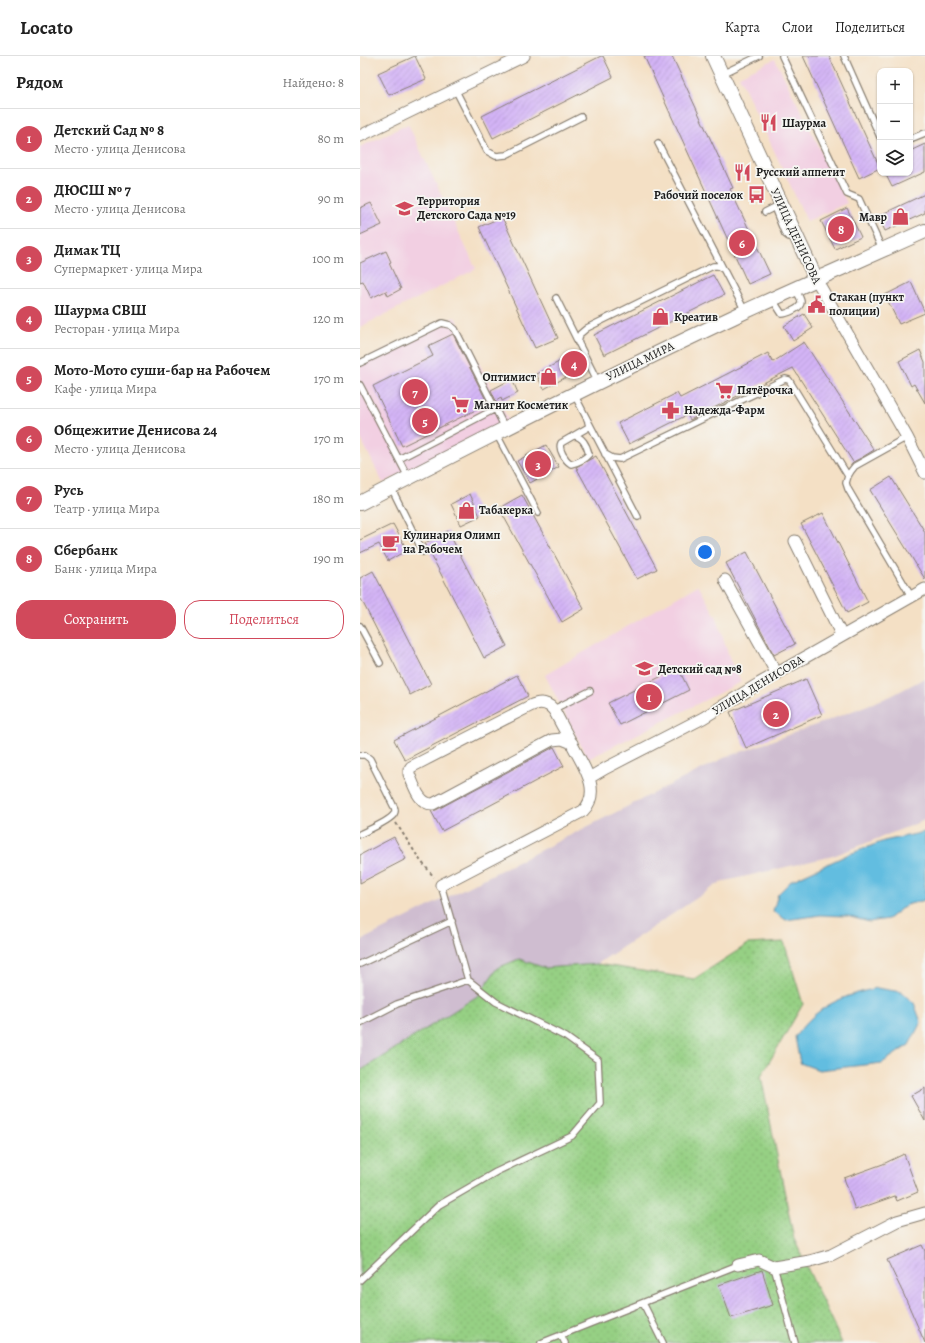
<!DOCTYPE html>
<html lang="ru">
<meta charset="utf-8">
<style>
:root{--surface:#fff;--page:#f2f2f2;--text:#222;--muted:#767676;--line:#e0e0e0;--accent:#d1495b}
body{margin:0;font-family:Alegreya,serif;background:var(--page);color:var(--text)}
.controls{position:absolute;right:12px;top:12px;display:grid;overflow:hidden;border-radius:8px;box-shadow:0 1px 3px #0004}
.controls button{width:36px;height:36px;display:grid;place-items:center;padding:0;border:0;border-bottom:1px solid var(--line);background:var(--surface);color:var(--text);font:20px sans-serif}
.you{position:absolute;left:345px;top:496px;width:14px;height:14px;margin:-10px;border:3px solid #fff;border-radius:50%;background:#1a73e8;box-shadow:0 0 0 6px #1a73e833}
.badge{display:grid;place-items:center;width:26px;height:26px;border-radius:50%;background:var(--accent);color:#fff;font-size:13px;font-weight:700}
.pin{position:absolute;translate:-50% -50%;border:2px solid #fff;box-shadow:0 1px 4px #0006}
.list{margin:0;padding:0;list-style:none}
h2{display:flex;justify-content:space-between;align-items:center;height:52px;margin:0;padding:0 16px;font-size:17px}
h2 small{font-size:13px;font-weight:400;color:var(--muted)}
.list li{display:grid;grid-template-columns:26px 1fr auto;gap:12px;align-items:center;box-sizing:border-box;height:60px;padding:0 16px;border-top:1px solid var(--line)}
.list b{display:block;font-size:15px;white-space:nowrap}
.list p{margin:0;font-size:13px;white-space:nowrap;color:var(--muted)}
.list em{font-size:13px;font-style:normal;color:var(--muted)}
.actions{display:flex;gap:8px;padding:12px 16px}
.actions a{flex:1;padding:9px 0;border:1px solid var(--accent);border-radius:16px;text-align:center;font-size:14px;color:var(--accent)}
.actions .main{background:var(--accent);color:#fff}
.icon{flex:none;width:22px;height:22px;fill:none;stroke:currentColor;stroke-width:2;stroke-linecap:round;stroke-linejoin:round}
.map{position:relative;flex:none;width:565px;height:1287px;overflow:hidden}
header{display:flex;align-items:center;gap:24px;box-sizing:border-box;height:56px;padding:0 20px;background:var(--surface);border-bottom:1px solid var(--line)}
header strong{font-size:19px}
nav{display:flex;gap:22px;margin-inline-start:auto;font-size:14px}
main{display:flex}
aside{flex:1;background:var(--surface)}
.map>svg:first-child{display:block}
.built{fill:#f2cfe2}
.industrial{fill:#cfbdd0}
.grass{fill:url(#grass-dots);stroke:#597650}
.water{fill:#62bde0;stroke:#3f6c7e}
.building{fill:url(#building-hatch)}
.lines{fill:none;stroke-linecap:round;stroke-linejoin:round}
.service-casing{stroke:#887e70;stroke-width:8}
.minor-casing{stroke:#887e70;stroke-width:13}
.tertiary-casing{stroke:#887e70;stroke-width:16}
.path{stroke:#887e70;stroke-width:2;stroke-dasharray:3 3;stroke-linecap:butt}
.service{stroke:#fff;stroke-width:5.5}
.minor{stroke:#fff;stroke-width:11}
.tertiary{stroke:#fff;stroke-width:14}
.labels{text-anchor:middle;dominant-baseline:central;stroke-width:3.5;stroke-linejoin:round;paint-order:stroke}
.poi-label{font-size:12px;font-weight:bold;fill:#1c1c1c;stroke:#f6f6f2;text-anchor:start}
.street-label{font-size:12px;fill:#1c1c1c;stroke:#f6f6f2}
</style>
<header>
<strong>Locato</strong>
<nav><a>Карта</a><a>Слои</a><a>Поделиться</a></nav>
</header>
<main>
<aside>
<h2>Рядом<small>Найдено: 8</small></h2>
<ul class="list">
<li><span class="badge">1</span><div><b>Детский Сад № 8</b><p>Место · улица Денисова</p></div><em>80 m</em></li>
<li><span class="badge">2</span><div><b>ДЮСШ № 7</b><p>Место · улица Денисова</p></div><em>90 m</em></li>
<li><span class="badge">3</span><div><b>Димак ТЦ</b><p>Супермаркет · улица Мира</p></div><em>100 m</em></li>
<li><span class="badge">4</span><div><b>Шаурма СВШ</b><p>Ресторан · улица Мира</p></div><em>120 m</em></li>
<li><span class="badge">5</span><div><b>Мото-Мото суши-бар на Рабочем</b><p>Кафе · улица Мира</p></div><em>170 m</em></li>
<li><span class="badge">6</span><div><b>Общежитие Денисова 24</b><p>Место · улица Денисова</p></div><em>170 m</em></li>
<li><span class="badge">7</span><div><b>Русь</b><p>Театр · улица Мира</p></div><em>180 m</em></li>
<li><span class="badge">8</span><div><b>Сбербанк</b><p>Банк · улица Мира</p></div><em>190 m</em></li>
</ul>
<div class="actions"><a class="main">Сохранить</a><a>Поделиться</a></div>
</aside>
<div class="map">
<svg width="565" height="1287" viewBox="0 0 565 1287">
<defs>
<pattern id="grass-dots" width="8" height="8" patternUnits="userSpaceOnUse"><rect width="8" height="8" fill="#96d084"/><path d="M2 2h.1M6 6h.1" fill="none" stroke="#81b271" stroke-width="1.8" stroke-linecap="round"/></pattern>
<pattern id="building-hatch" width="6" height="6" patternUnits="userSpaceOnUse"><rect width="6" height="6" fill="#d3b4f6"/><path d="M-1 1l2-2M0 6l6-6M5 7l2-2" fill="none" stroke="#b59ad2"/></pattern>
</defs>
<rect width="100%" height="100%" fill="#f6f6f2"/>
<filter id="ink" filterUnits="userSpaceOnUse"><feTurbulence type="fractalNoise" baseFrequency=".025" numOctaves="2"/><feDisplacementMap in="SourceGraphic" scale="8" xChannelSelector="R" yChannelSelector="G"/><feConvolveMatrix kernelMatrix="1 2 1 2 8 2 1 2 1" color-interpolation-filters="sRGB"/></filter>
<filter id="wash" filterUnits="userSpaceOnUse"><feTurbulence type="fractalNoise" baseFrequency=".012" numOctaves="4" result="noise"/><feDisplacementMap in="SourceGraphic" scale="16" xChannelSelector="R" yChannelSelector="G"/><feGaussianBlur stdDeviation="0.9" result="paint"/><feColorMatrix in="noise" values="0 0 0 0 0 0 0 0 0 0 0 0 0 0 0 0 0 1.4 0 .05"/><feComposite in="paint" operator="in"/></filter>
<g filter="url(#wash)">
<rect width="100%" height="100%" fill="#f4e0c5"/>
<path class="built" d="M 415,3 L 487,147 L 447,165 L 379,20 Z
M 48,68 L 116,213 L 0,271 L 0,91 Z
M 95,261 L 149,365 L 23,427 L 0,381 L 0,306 Z
M 338,529 L 357,562 L 370,604 L 381,626 L 228,703 L 185,619 Z"/>
<path class="industrial" d="M 565,622 L 565,764 L 473,800 L 361,826 L 237,908 L 185,912 L 159,903 L 137,912 L 119,939 L 0,1015 L 0,885 L 364,702 L 464,666 L 531,640 Z"/>
<path class="grass" d="M 424,886 L 443,948 L 401,1020 L 434,1183 L 482,1287 L 0,1287 L 0,1015 L 119,939 L 137,912 L 159,903 L 185,912 L 237,908 L 334,923 L 388,888 Z"/>
<path class="water" d="M 565,776 L 565,844 L 546,849 L 528,863 L 509,866 L 487,860 L 460,859 L 426,864 L 413,855 L 418,838 L 431,825 L 487,799 L 524,785 Z
M 517,932 L 541,936 L 554,947 L 561,966 L 549,989 L 522,1007 L 459,1014 L 440,1007 L 435,981 C 456,950 482,940 517,932 Z"/>
<g id="blocks">
<path class="building" d="M 55,0 L 66,23 L 29,39 L 18,17 Z
M 241,0 L 243,0 L 253,21 L 133,82 L 122,60 Z
M 284,0 L 312,0 L 373,132 L 370,133 L 410,218 L 388,228 Z
M 443,0 L 469,0 L 520,112 L 499,122 Z
M 565,88 L 565,116 L 532,131 L 525,117 L 550,117 L 550,95 Z
M 565,138 L 565,157 L 525,175 L 518,160 Z
M 11,147 L 22,169 L 0,179 L 0,152 Z
M 487,152 L 501,181 L 475,193 L 461,165 Z
M 142,161 L 198,282 L 175,292 L 119,171 Z
M 26,195 L 31,206 L 29,207 L 41,233 L 28,240 L 26,235 L 11,242 L 3,225 L 0,226 L 0,207 Z
M 353,219 L 364,239 L 244,299 L 234,279 Z
M 551,226 L 565,257 L 539,268 L 525,239 Z
M 444,258 L 453,272 L 433,285 L 424,270 Z
M 93,278 L 128,348 L 42,390 L 13,330 L 73,300 L 68,290 Z
M 444,286 L 514,394 L 501,402 L 493,406 L 433,312 L 330,364 L 327,359 L 269,388 L 258,367 L 317,337 L 320,342 L 408,297 L 413,306 Z
M 560,294 L 565,306 L 565,347 L 554,328 L 551,330 L 539,305 Z
M 216,297 L 224,313 L 212,319 L 212,318 L 184,333 L 176,318 Z
M 152,323 L 158,337 L 142,345 L 141,342 L 136,345 L 131,334 Z
M 186,389 L 199,411 L 170,427 L 157,405 Z
M 236,400 L 297,513 L 277,523 L 216,411 Z
M 531,421 L 565,476 L 565,523 L 510,434 Z
M 110,438 L 120,460 L 101,469 L 91,448 Z
M 162,439 L 224,553 L 202,566 L 139,452 Z
M 463,457 L 508,546 L 487,557 L 441,468 Z
M 33,468 L 47,494 L 28,505 L 19,488 L 0,497 L 0,484 Z
M 88,475 L 147,590 L 124,602 L 65,487 Z
M 387,496 L 435,588 L 414,599 L 366,507 Z
M 13,515 L 71,628 L 50,639 L 0,541 L 0,522 Z
M 318,612 L 329,634 L 260,669 L 248,647 Z
M 157,619 L 168,640 L 45,704 L 34,684 Z
M 446,623 L 462,659 L 386,692 L 370,656 Z
M 194,691 L 204,710 L 82,775 L 71,755 L 76,754 Z
M 34,781 L 46,803 L 0,827 L 0,799 Z
M 565,1032 L 565,1065 L 551,1040 Z
M 544,1098 L 558,1136 L 537,1145 L 535,1140 L 495,1154 L 484,1122 L 523,1108 Z
M 562,1189 L 565,1195 L 565,1287 L 544,1239 L 527,1204 Z
M 402,1214 L 413,1249 L 371,1262 L 359,1229 Z"/>
</g>
</g>
<g filter="url(#ink)">
<use href="#blocks" fill-opacity="0" stroke="#887e70" stroke-width="1"/>
<g class="lines">
<defs>
<path id="service" d="M 422,0 L 487,138 L 499,143 L 522,193
M 484,0 L 520,81
M 362,18 L 399,0
M 95,33 L 127,95 L 136,100 L 146,99 L 221,61
M 550,83 L 565,77
M 298,87 L 385,255
M 420,150 L 416,156 L 425,178 L 429,181 L 436,180
M 405,156 L 419,149
M 196,242 L 238,326
M 413,244 L 422,258 C 426,258 430,256 434,254 C 446,248 440,242 435,233
M 218,287 L 220,278 L 227,272 L 353,210 L 358,210 L 364,214
M 0,307 L 82,267 L 90,269 L 95,273 L 145,372
M 0,329 L 48,421
M 214,338 L 278,461
M 136,377 L 178,457
M 213,380 C 222,379 227,390 229,398 C 225,403 217,407 211,408 C 205,404 198,393 201,387 L 227,372 L 229,370 L 228,366
M 245,398 L 252,402 L 260,403 L 425,323 L 429,324 L 488,420 L 491,415 L 495,410 L 547,381
M 39,403 L 135,353
M 488,420 L 486,427 L 488,433 L 551,540
M 31,431 L 63,496
M 0,570 L 20,607
M 194,653 L 230,635
M 0,699 L 5,699 L 10,703 L 33,749 C 35,752 36,755 34,758 C 30,765 8,774 0,778
M 0,908 L 92,865
M 0,967 L 37,948 L 108,924
M 414,1211 L 435,1287
M 0,1224 L 79,1149 L 136,1116 L 212,1080 L 240,1047 L 238,1004 L 206,981 L 136,946 L 108,924 L 81,829
M 283,1247 L 303,1287
M 201,1279 L 205,1287
M 181,1287 L 378,1209"/>
<path id="minor" d="M 0,80 L 164,0
M 456,223 L 547,381 L 565,417
M 435,485 L 482,580
M 365,524 L 417,618
M 229,722 L 246,712 L 343,662 L 400,627 L 565,533
M 81,829 L 223,755 C 242,736 224,711 214,692 C 208,680 201,668 195,656 C 189,646 180,645 170,650 L 51,711 L 49,714 L 49,718 C 54,729 59,749 73,748 L 192,684 L 202,683 L 212,687
M 378,1209 L 399,1204 L 414,1211 L 450,1205 L 471,1199 L 537,1165 L 565,1157"/>
<path id="tertiary" d="M 353,0 L 456,223
M 0,447 C 127,381 254,317 384,256 C 444,228 505,202 565,175"/>
</defs>
<use href="#service" class="service-casing"/>
<use href="#minor" class="minor-casing"/>
<use href="#tertiary" class="tertiary-casing"/>
<path class="path" d="M 36,767 L 60,804 L 74,821"/>
<use href="#service" class="service"/>
<use href="#minor" class="minor"/>
<use href="#tertiary" class="tertiary"/>
</g>
</g>
<defs>
<symbol id="restaurant-bare" viewBox="-9 -9 18 18"><path d="M-5-6h1v4h1v-4h1v4h1v-4h1v5L-1.5 .5V6h-2V.5L-5-1ZM5-6V6H3V1.5H1.5Q1.5-4 5-6Z" fill="#d1495b" stroke="#f6f6f2" stroke-width="2.5" paint-order="stroke"/></symbol>
<symbol id="bus-bare" viewBox="-9 -9 18 18"><path d="M-5-6H5V4H4V6H2V4H-2V6H-4V4H-5ZM-3.5-4V0h7V-4ZM-3.5 1.2v1.5H-2V1.2ZM2 1.2v1.5H3.5V1.2Z" fill="#d1495b" stroke="#f6f6f2" stroke-width="2.5" paint-order="stroke"/></symbol>
<symbol id="school-bare" viewBox="-9 -9 18 18"><path d="M0-5L7-2L0 1L-7-2ZM-4 1L0 2.5L4 1V4Q0 6-4 4Z" fill="#d1495b" stroke="#f6f6f2" stroke-width="2.5" paint-order="stroke"/></symbol>
<symbol id="shop-bare" viewBox="-9 -9 18 18"><path d="M-5-2.5h2.3a2.7 3.5 0 0 1 5.4 0H5L5.5 6h-11ZM-1.5-2.5h3a1.5 2.3 0 0 0-3 0Z" fill="#d1495b" stroke="#f6f6f2" stroke-width="2.5" paint-order="stroke"/></symbol>
<symbol id="civic-bare" viewBox="-9 -9 18 18"><path d="M-.6-6.5H3V-4.5H.6V-3L4-1V1h2V6H-6V1h2V-1L-.6-3ZM-1.2 2.5V6h2.4V2.5Z" fill="#d1495b" stroke="#f6f6f2" stroke-width="2.5" paint-order="stroke"/></symbol>
<symbol id="supermarket-bare" viewBox="-9 -9 18 18"><path d="M-6-5.5h2.5l.6 2H6L4.5 2H-2.5L-4.4-4H-6ZM-1.5 3.2a1.3 1.3 0 1 0 .1 0ZM3 3.2a1.3 1.3 0 1 0 .1 0Z" fill="#d1495b" stroke="#f6f6f2" stroke-width="2.5" paint-order="stroke"/></symbol>
<symbol id="pharmacy-bare" viewBox="-9 -9 18 18"><path d="M-2-6h4v4h4v4h-4v4h-4v-4h-4v-4h4Z" fill="#d1495b" stroke="#f6f6f2" stroke-width="2.5" paint-order="stroke"/></symbol>
<symbol id="cafe-bare" viewBox="-9 -9 18 18"><path d="M-5.5-4.5H6V0H3Q3 3.5 0 3.5H-2.5Q-5.5 3.5-5.5 0ZM3-3.2v2h1.7v-2ZM-6 4.5H4V6H-6Z" fill="#d1495b" stroke="#f6f6f2" stroke-width="2.5" paint-order="stroke"/></symbol>
</defs>
<g fill-rule="evenodd">
<use href="#restaurant-bare" x="396" y="54" width="25" height="25"/>
<use href="#restaurant-bare" x="370" y="104" width="25" height="25"/>
<use href="#bus-bare" x="384" y="126" width="25" height="25"/>
<use href="#school-bare" x="32" y="140" width="25" height="25"/>
<use href="#shop-bare" x="528" y="148" width="25" height="25"/>
<use href="#civic-bare" x="444" y="236" width="25" height="25"/>
<use href="#shop-bare" x="288" y="248" width="25" height="25"/>
<use href="#shop-bare" x="176" y="308" width="25" height="25"/>
<use href="#supermarket-bare" x="352" y="322" width="25" height="25"/>
<use href="#supermarket-bare" x="88" y="336" width="25" height="25"/>
<use href="#pharmacy-bare" x="298" y="342" width="25" height="25"/>
<use href="#shop-bare" x="94" y="442" width="25" height="25"/>
<use href="#cafe-bare" x="18" y="474" width="25" height="25"/>
<use href="#school-bare" x="272" y="600" width="25" height="25"/>
</g>
<g class="labels">
<g class="poi-label">
<text x="422" y="67">Шаурма</text>
<text x="396" y="116">Русский аппетит</text>
<text x="383" y="139" text-anchor="end">Рабочий поселок</text>
<text x="57" y="145">Территория<tspan x="57" dy="14">Детского Сада №19</tspan></text>
<text x="527" y="161" text-anchor="end">Мавр</text>
<text x="469" y="241">Стакан (пункт<tspan x="469" dy="14">полиции)</tspan></text>
<text x="314" y="261">Креатив</text>
<text x="176" y="321" text-anchor="end">Оптимист</text>
<text x="377" y="334">Пятёрочка</text>
<text x="114" y="349">Магнит Косметик</text>
<text x="324" y="354">Надежда-Фарм</text>
<text x="119" y="454">Табакерка</text>
<text x="43" y="479">Кулинария Олимп<tspan x="43" dy="14">на Рабочем</tspan></text>
<text x="298" y="613">Детский сад №8</text>
</g>
<g class="street-label">
<text transform="translate(436 180) rotate(65)">УЛИЦА ДЕНИСОВА</text>
<text transform="translate(280 305) rotate(-26)">УЛИЦА МИРА</text>
<text transform="translate(398 629) rotate(-31)">УЛИЦА ДЕНИСОВА</text>
</g>
</g>
</svg>
<div class="controls">
<button>+</button>
<button>−</button>
<button><svg class="icon" aria-label="layers" viewBox="0 0 24 24"><path d="M12 4l9 5-9 5-9-5zM3 14l9 5 9-5"/></svg></button>
</div>
<div class="you"></div>
<div class="pin badge" style="left:289px;top:641px">1</div>
<div class="pin badge" style="left:416px;top:658px">2</div>
<div class="pin badge" style="left:178px;top:408px">3</div>
<div class="pin badge" style="left:214px;top:308px">4</div>
<div class="pin badge" style="left:65px;top:365px">5</div>
<div class="pin badge" style="left:382px;top:187px">6</div>
<div class="pin badge" style="left:55px;top:336px">7</div>
<div class="pin badge" style="left:481px;top:173px">8</div>
</div>
</main>
